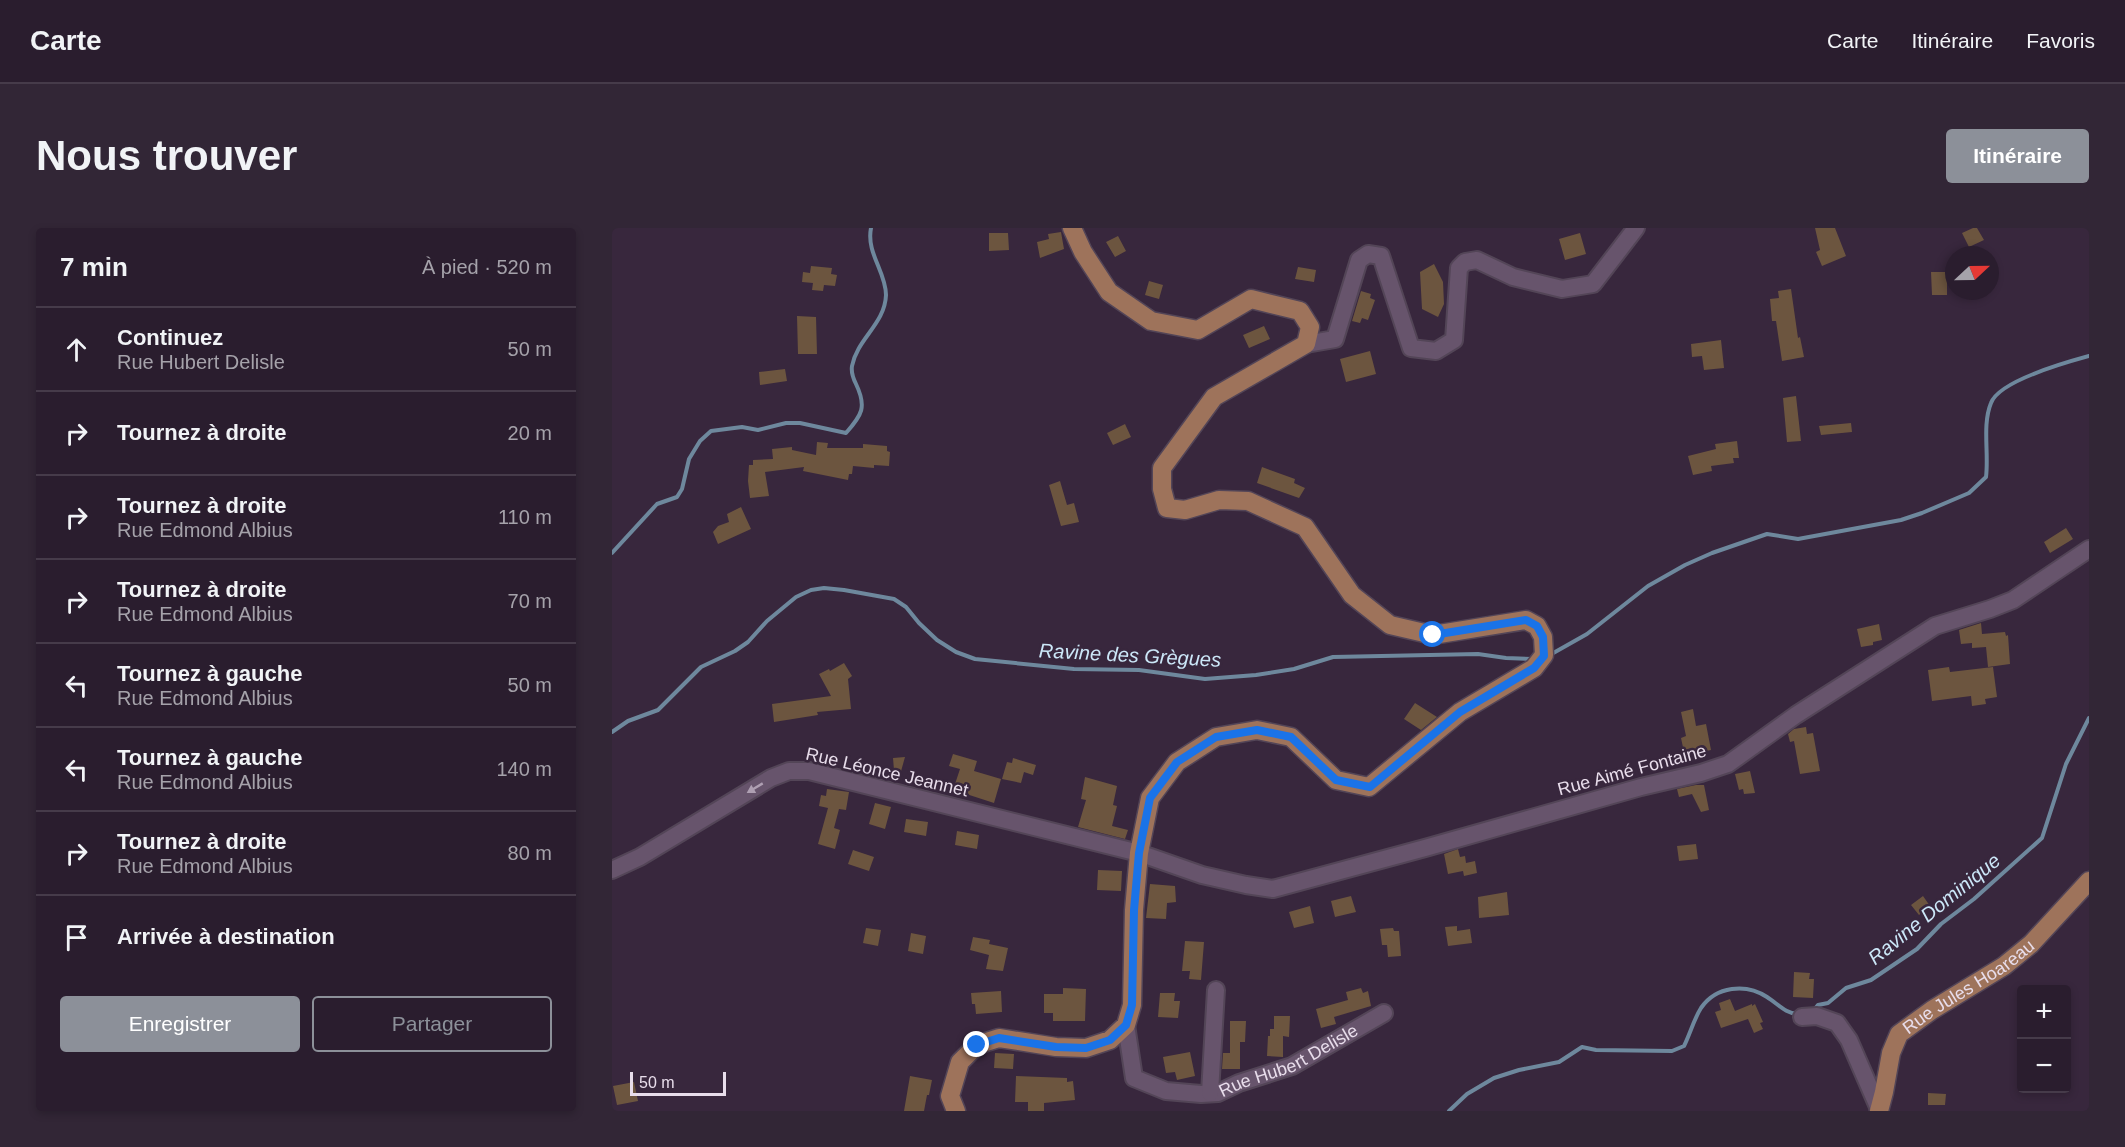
<!DOCTYPE html>
<html lang="fr">
<meta charset="utf-8">
<style>
:root{--surface:#2a1d2e;--page:#322636;--text:#f1f3f6;--muted:#a5a2aa;--line:#463b4a;--accent:#8c9099}
body{margin:0;font-family:Helvetica,sans-serif;background:var(--page);color:var(--text)}
.controls{position:absolute;right:18px;bottom:18px;display:grid;overflow:hidden;border-radius:6px;box-shadow:0 3px 9px #0003}
.controls button{width:54px;height:54px;display:grid;place-items:center;padding:0;border:0;border-bottom:2px solid var(--line);background:var(--surface);color:var(--text);font:30px sans-serif}
.compass{position:absolute;left:1333px;top:18px;width:54px;height:54px;border-radius:50%;background:var(--surface);box-shadow:0 3px 9px #0003;rotate:68deg}
.scale{position:absolute;left:18px;bottom:15px;width:96px;box-sizing:border-box;padding-left:6px;border:3px solid #e8ddeb;border-top:0;font-size:16px;line-height:21px;white-space:nowrap;color:#e8ddeb;-webkit-text-stroke:4px #38273d;paint-order:stroke}
.stop{position:absolute;width:18px;height:18px;margin:-14px;border:4px solid #1a73e8;border-radius:50%;background:#fff}
.stop.end{background:#1a73e8;border-color:#fff;box-shadow:0 2px 6px #0008}
.list{margin:0;padding:0;list-style:none}
h2{display:flex;justify-content:space-between;align-items:center;height:78px;margin:0;padding:0 24px;font-size:26px}
h2 small{font-size:20px;font-weight:400;color:var(--muted)}
.list li{display:grid;grid-template-columns:39px 1fr auto;gap:18px;align-items:center;box-sizing:border-box;height:84px;padding:0 24px;border-top:2px solid var(--line)}
.list b{display:block;font-size:22px;white-space:nowrap}
.list p{margin:0;font-size:20px;white-space:nowrap;color:var(--muted)}
.list em{font-size:20px;font-style:normal;color:var(--muted)}
.actions{display:flex;gap:12px;padding:18px 24px}
.actions a{flex:1;padding:14px 0;border:2px solid var(--accent);border-radius:6px;text-align:center;font-size:21px;color:var(--accent)}
.actions .main{background:var(--accent);color:#fff}
.icon{flex:none;width:33px;height:33px;fill:none;stroke:currentColor;stroke-width:2;stroke-linecap:round;stroke-linejoin:round}
.map{position:relative;flex:none;width:1477px;height:883px;overflow:hidden;border-radius:6px}
header{display:flex;align-items:center;gap:36px;box-sizing:border-box;height:84px;padding:0 30px;background:var(--surface);border-bottom:2px solid var(--line)}
header strong{font-size:28px}
nav{display:flex;gap:33px;margin-inline-start:auto;font-size:21px}
.intro{display:flex;align-items:center;justify-content:space-between;box-sizing:border-box;height:144px;padding:0 36px}
h1{margin:0;font-size:42px}
.button{padding:15px 27px;border-radius:6px;background:var(--accent);color:#fff;font-size:21px;font-weight:700}
main{display:flex;gap:36px;padding:0 36px}
aside{flex:1;background:var(--surface);border-radius:6px;box-shadow:0 3px 9px #0003}
.map>svg:first-child{display:block}
.lines{fill:none;stroke-linecap:round;stroke-linejoin:round}
.stream{stroke:#6e889d;stroke-width:4}
.building{fill:#6c553f}
.minor-casing{stroke:#534557;stroke-width:20}
.major-casing{stroke:#534557;stroke-width:21}
.minor{stroke:#67546c;stroke-width:16}
.major{stroke:#9e735b;stroke-width:18}
.oneway{fill:#ae9fb2}
.route{stroke:#1a73e8;stroke-width:8}
.labels{text-anchor:middle;dominant-baseline:central;stroke-width:5;stroke-linejoin:round;paint-order:stroke}
.street-label{font-size:18px;fill:#e8ddeb;stroke:#38273d}
.water-label{font-size:20px;font-style:italic;fill:#cce7f8;stroke:#38273d}
</style>
<header>
<strong>Carte</strong>
<nav><a>Carte</a><a>Itinéraire</a><a>Favoris</a></nav>
</header>
<div class="intro"><h1>Nous trouver</h1><a class="button">Itinéraire</a></div>
<main>
<aside>
<h2>7 min<small>À pied · 520 m</small></h2>
<ul class="list">
<li><svg class="icon" aria-label="ahead" viewBox="0 0 24 24"><path d="M12 20V5M6 11l6-6 6 6"/></svg><div><b>Continuez</b><p>Rue Hubert Delisle</p></div><em>50 m</em></li>
<li><svg class="icon" aria-label="right" viewBox="0 0 24 24"><path d="M7 20v-9h11M14 6l5 5-5 5"/></svg><div><b>Tournez à droite</b></div><em>20 m</em></li>
<li><svg class="icon" aria-label="right" viewBox="0 0 24 24"><path d="M7 20v-9h11M14 6l5 5-5 5"/></svg><div><b>Tournez à droite</b><p>Rue Edmond Albius</p></div><em>110 m</em></li>
<li><svg class="icon" aria-label="right" viewBox="0 0 24 24"><path d="M7 20v-9h11M14 6l5 5-5 5"/></svg><div><b>Tournez à droite</b><p>Rue Edmond Albius</p></div><em>70 m</em></li>
<li><svg class="icon" aria-label="left" viewBox="0 0 24 24"><path d="M17 20v-9H6M10 6l-5 5 5 5"/></svg><div><b>Tournez à gauche</b><p>Rue Edmond Albius</p></div><em>50 m</em></li>
<li><svg class="icon" aria-label="left" viewBox="0 0 24 24"><path d="M17 20v-9H6M10 6l-5 5 5 5"/></svg><div><b>Tournez à gauche</b><p>Rue Edmond Albius</p></div><em>140 m</em></li>
<li><svg class="icon" aria-label="right" viewBox="0 0 24 24"><path d="M7 20v-9h11M14 6l5 5-5 5"/></svg><div><b>Tournez à droite</b><p>Rue Edmond Albius</p></div><em>80 m</em></li>
<li><svg class="icon" aria-label="arrive" viewBox="0 0 24 24"><path d="M6 21V4h12l-3 4 3 4H6"/></svg><div><b>Arrivée à destination</b></div></li>
</ul>
<div class="actions"><a class="main">Enregistrer</a><a>Partager</a></div>
</aside>
<div class="map">
<svg width="1477" height="883" viewBox="0 0 1477 883">
<rect width="100%" height="100%" fill="#38273d"/>
<g class="lines">
<path class="stream" d="M 0,325 L 45,276 L 65,269 L 70,261 L 77,231 L 88,213 L 99,203 L 130,199 L 146,202 L 174,195 L 188,195 L 234,205 C 250,187 255,179 244,156 C 241,150 239,144 240,138 C 245,111 273,96 274,67 C 274,44 254,25 259,0
M 936,428 L 975,406 L 1036,358 L 1073,337 L 1100,325 L 1155,306 L 1186,311 L 1289,292 L 1310,285 L 1357,265 L 1374,249 C 1377,225 1370,197 1379,175 C 1387,153 1455,134 1477,128
M 0,504 L 16,493 L 46,482 L 89,439 L 123,423 L 136,414 L 155,393 L 184,369 L 199,362 L 212,360 L 232,362 L 282,371 L 294,379 L 307,395 L 325,412 L 344,424 L 363,431 L 462,441 L 527,442 L 593,451 L 644,447 L 682,441 L 721,429 L 866,426 L 894,430 L 921,431
M 1202,782 L 1206,777 L 1216,775 L 1234,760 L 1259,752 L 1305,721 L 1329,696 L 1362,671 L 1430,610 L 1454,536 L 1477,490
M 837,883 L 855,866 L 882,850 L 907,842 L 947,834 L 970,819 L 984,822 L 1060,823 L 1072,818 C 1078,806 1082,791 1089,780 C 1104,758 1134,755 1155,769 C 1166,776 1174,786 1186,786"/>
</g>
<path class="building" d="M 1203,0 L 1223,0 L 1234,28 L 1210,38 L 1204,24 L 1208,22 Z
M 1361,0 L 1365,0 L 1372,12 L 1357,19 L 1350,5 Z
M 449,4 L 452,21 L 428,30 L 425,14 L 437,11 L 436,6 Z
M 377,5 L 396,5 L 397,22 L 377,23 Z
M 968,5 L 974,26 L 953,32 L 947,11 Z
M 506,8 L 514,23 L 503,29 L 494,14 Z
M 822,36 L 831,54 L 832,76 L 826,89 L 810,81 L 808,44 Z
M 199,38 L 220,40 L 219,46 L 225,47 L 223,58 L 212,57 L 211,63 L 200,62 L 201,55 L 190,54 L 191,44 L 198,45 Z
M 686,39 L 704,42 L 702,54 L 683,51 Z
M 1319,44 L 1335,44 L 1335,67 L 1320,67 Z
M 537,53 L 551,57 L 547,71 L 533,67 Z
M 1179,61 L 1186,110 L 1188,109 L 1192,129 L 1170,133 L 1164,93 L 1160,93 L 1158,71 L 1167,70 L 1166,63 Z
M 749,63 L 759,66 L 758,70 L 763,72 L 756,92 L 750,90 L 748,95 L 740,93 Z
M 185,88 L 204,89 L 205,126 L 186,126 Z
M 652,98 L 658,111 L 637,120 L 631,107 Z
M 1109,112 L 1112,140 L 1092,142 L 1090,128 L 1080,129 L 1079,116 Z
M 758,123 L 764,146 L 734,154 L 728,131 Z
M 173,141 L 175,153 L 148,157 L 147,144 Z
M 1184,168 L 1189,213 L 1175,214 L 1171,170 Z
M 1239,195 L 1240,204 L 1209,207 L 1207,198 Z
M 513,196 L 519,209 L 501,217 L 495,205 Z
M 1125,213 L 1127,230 L 1121,230 L 1122,235 L 1099,238 L 1100,243 L 1081,247 L 1076,228 L 1104,221 L 1103,216 Z
M 205,214 L 216,215 L 215,220 L 251,220 L 251,216 L 275,218 L 275,223 L 278,224 L 277,238 L 262,237 L 262,240 L 241,238 L 240,246 L 237,246 L 236,252 L 191,243 L 192,239 L 153,244 L 157,268 L 138,270 L 136,253 L 137,237 L 141,237 L 141,232 L 161,231 L 160,221 L 180,219 L 180,222 L 204,227 Z
M 650,239 L 683,251 L 682,255 L 693,260 L 687,270 L 645,255 Z
M 448,253 L 455,277 L 462,275 L 467,294 L 449,298 L 437,257 Z
M 129,279 L 139,301 L 106,316 L 101,304 L 106,298 L 117,294 L 115,286 Z
M 1454,300 L 1461,311 L 1438,325 L 1432,314 Z
M 1369,395 L 1370,406 L 1393,404 L 1394,408 L 1396,407 L 1398,436 L 1376,439 L 1374,419 L 1360,420 L 1360,415 L 1349,416 L 1347,402 Z
M 1267,396 L 1270,412 L 1261,414 L 1261,417 L 1249,419 L 1245,401 Z
M 232,435 L 240,448 L 236,451 L 239,481 L 205,484 L 206,487 L 162,494 L 160,476 L 219,468 L 207,446 L 217,441 L 218,443 Z
M 1337,439 L 1338,444 L 1381,439 L 1385,469 L 1373,471 L 1374,476 L 1360,478 L 1359,468 L 1320,473 L 1316,442 Z
M 803,475 L 825,489 L 809,502 L 792,491 Z
M 1081,481 L 1084,498 L 1094,496 L 1099,522 L 1085,525 L 1085,521 L 1072,524 L 1069,510 L 1074,508 L 1069,484 Z
M 1194,499 L 1195,506 L 1201,505 L 1208,543 L 1188,546 L 1182,513 L 1178,514 L 1176,506 L 1182,501 Z
M 341,526 L 365,533 L 362,543 L 389,551 L 382,575 L 345,563 L 346,557 L 343,556 L 348,541 L 337,538 Z
M 293,529 L 286,554 L 283,554 L 281,530 Z
M 401,530 L 424,537 L 421,547 L 412,544 L 409,555 L 390,551 L 395,534 L 400,535 Z
M 1138,543 L 1143,565 L 1132,566 L 1131,561 L 1127,562 L 1123,546 Z
M 473,549 L 505,558 L 501,577 L 505,578 L 500,598 L 516,602 L 513,611 L 466,599 L 474,572 L 469,571 Z
M 1084,557 L 1092,557 L 1097,582 L 1089,584 L 1080,566 L 1067,569 L 1065,561 Z
M 215,561 L 237,564 L 234,582 L 227,581 L 222,600 L 228,602 L 223,621 L 206,616 L 216,580 L 207,578 L 209,567 L 214,568 Z
M 263,575 L 279,579 L 273,601 L 257,596 Z
M 294,591 L 316,594 L 314,608 L 292,604 Z
M 345,603 L 367,607 L 365,621 L 343,617 Z
M 1084,616 L 1086,631 L 1067,633 L 1065,618 Z
M 846,621 L 848,629 L 853,628 L 854,635 L 863,633 L 865,645 L 852,648 L 851,643 L 836,646 L 832,626 Z
M 241,622 L 262,629 L 257,643 L 236,636 Z
M 486,642 L 510,643 L 509,663 L 485,662 Z
M 538,656 L 563,658 L 564,674 L 555,675 L 554,691 L 534,690 Z
M 895,664 L 897,687 L 867,690 L 866,669 Z
M 739,668 L 744,684 L 723,689 L 719,673 Z
M 1311,668 L 1318,678 L 1307,687 L 1299,677 Z
M 698,678 L 702,695 L 682,700 L 677,684 Z
M 845,698 L 845,703 L 858,701 L 860,715 L 836,718 L 833,699 Z
M 254,700 L 269,702 L 266,718 L 251,715 Z
M 781,700 L 782,703 L 787,703 L 789,728 L 776,729 L 775,717 L 770,717 L 768,701 Z
M 299,705 L 314,708 L 311,726 L 296,723 Z
M 361,709 L 378,712 L 377,716 L 396,720 L 391,743 L 374,741 L 377,727 L 358,722 Z
M 573,713 L 592,714 L 589,752 L 577,751 L 578,743 L 570,743 Z
M 1182,744 L 1198,745 L 1197,751 L 1202,751 L 1201,770 L 1181,769 Z
M 451,760 L 474,761 L 473,793 L 441,793 L 441,785 L 432,785 L 432,766 L 451,766 Z
M 749,760 L 751,765 L 756,763 L 759,778 L 722,789 L 724,796 L 709,800 L 704,781 L 736,772 L 734,764 Z
M 389,763 L 390,784 L 364,786 L 363,776 L 360,776 L 359,765 Z
M 548,765 L 563,765 L 562,773 L 568,773 L 566,790 L 546,789 Z
M 1118,771 L 1123,783 L 1140,776 L 1140,778 L 1143,776 L 1151,794 L 1148,795 L 1151,801 L 1142,805 L 1136,791 L 1109,800 L 1103,784 L 1109,782 L 1107,775 Z
M 662,788 L 678,788 L 677,809 L 671,808 L 671,829 L 655,828 L 656,808 L 658,808 L 658,801 L 662,801 Z
M 618,793 L 634,793 L 633,814 L 628,814 L 628,841 L 610,841 L 611,825 L 618,825 Z
M 578,824 L 583,848 L 565,852 L 563,844 L 554,845 L 551,829 Z
M 383,825 L 402,826 L 401,841 L 382,840 Z
M 298,848 L 320,852 L 317,867 L 315,867 L 312,883 L 292,883 Z
M 404,848 L 455,850 L 455,854 L 461,853 L 463,872 L 432,875 L 432,883 L 416,883 L 416,874 L 403,874 Z
M 22,854 L 26,873 L 5,877 L 1,858 Z
M 1316,865 L 1334,866 L 1333,877 L 1316,877 Z"/>
<g class="lines">
<defs>
<g id="minor">
<path d="M 694,116 L 723,111 L 747,32 L 756,26 L 769,28 L 799,120 L 824,123 L 842,112 L 847,40 L 853,34 L 865,32 L 901,49 L 950,61 L 981,56 L 1024,0"/>
<path d="M 0,642 L 28,629 L 159,550 L 177,543 L 197,543 L 527,625 L 590,647 L 634,657 L 661,661 L 813,620 L 1029,559 L 1089,545 L 1116,536 L 1184,487 L 1323,398 L 1378,381 L 1401,372 L 1477,321"/>
<path d="M 1190,789 L 1205,788 L 1225,795 L 1237,812 L 1267,881"/>
<path id="s1" d="M 514,797 L 522,850 L 554,863 L 589,866 L 606,865 L 627,855 L 680,838 L 772,785"/>
<path d="M 598,865 L 604,762"/>
</g>
<g id="major">
<path d="M 344,883 L 338,868 L 348,834 L 365,817 L 387,810 L 444,819 L 474,820 L 498,812 L 514,797 L 520,777 L 522,682 L 527,625 L 538,570 L 565,534 L 604,509 L 645,502 L 679,509 L 724,552 L 757,559 L 848,484 L 922,440 L 932,427 L 931,409 L 925,398 L 914,392 L 821,407 L 778,397 L 740,367 L 693,299 L 636,273 L 607,272 L 573,282 L 555,280 L 550,261 L 550,240 L 602,169 L 694,116 L 698,99 L 688,83 L 639,71 L 586,102 L 539,93 L 497,64 L 471,24 L 460,0"/>
<path id="s2" d="M 1267,883 L 1272,864 L 1279,825 L 1287,806 L 1320,782 L 1392,738 L 1419,716 L 1477,653"/>
</g>
</defs>
<use href="#minor" class="minor-casing"/>
<use href="#major" class="major-casing"/>
<use href="#minor" class="minor"/>
<use href="#major" class="major"/>
</g>
<defs><path id="oneway-solid" d="M-6-.8H1V-3.2L6.5 0L1 3.2V.8H-6Z" transform="scale(1.5)"/></defs>
<use class="oneway" href="#oneway-solid" transform="translate(143 560) rotate(149)"/>
<g class="lines">
<path class="route" d="M 365,817 L 387,810 L 444,819 L 474,820 L 498,812 L 514,797 L 520,777 L 522,682 L 527,625 L 538,570 L 565,534 L 604,509 L 645,502 L 679,509 L 724,552 L 758,559 L 848,484 L 922,440 L 932,428 L 931,409 L 925,398 L 914,392 L 821,407"/>
</g>
<g class="labels">
<g class="street-label">
<text transform="translate(1020 542) rotate(-15)">Rue Aimé Fontaine</text>
<text transform="translate(275 544) rotate(13)">Rue Léonce Jeannet</text>
<text stroke="none"><textPath href="#s2" startOffset="164">Rue Jules Hoareau</textPath></text>
<text stroke="none"><textPath href="#s1" startOffset="218">Rue Hubert Delisle</textPath></text>
</g>
<g class="water-label">
<text transform="translate(518 427) rotate(3)">Ravine des Grègues</text>
<text transform="translate(1322 681) rotate(-39)">Ravine Dominique</text>
</g>
</g>
</svg>
<div class="controls">
<button>+</button>
<button>−</button>
</div>
<svg class="compass" viewBox="-18 -18 36 36"><path d="M0-13l5 13h-10z" fill="#e53935"/><path d="M0 13l5-13h-10z" fill="#a5a2aa"/></svg>
<div class="scale">50 m</div>
<div class="stop" style="left:821px;top:407px"></div>
<div class="stop end" style="left:365px;top:817px"></div>
</div>
</main>
